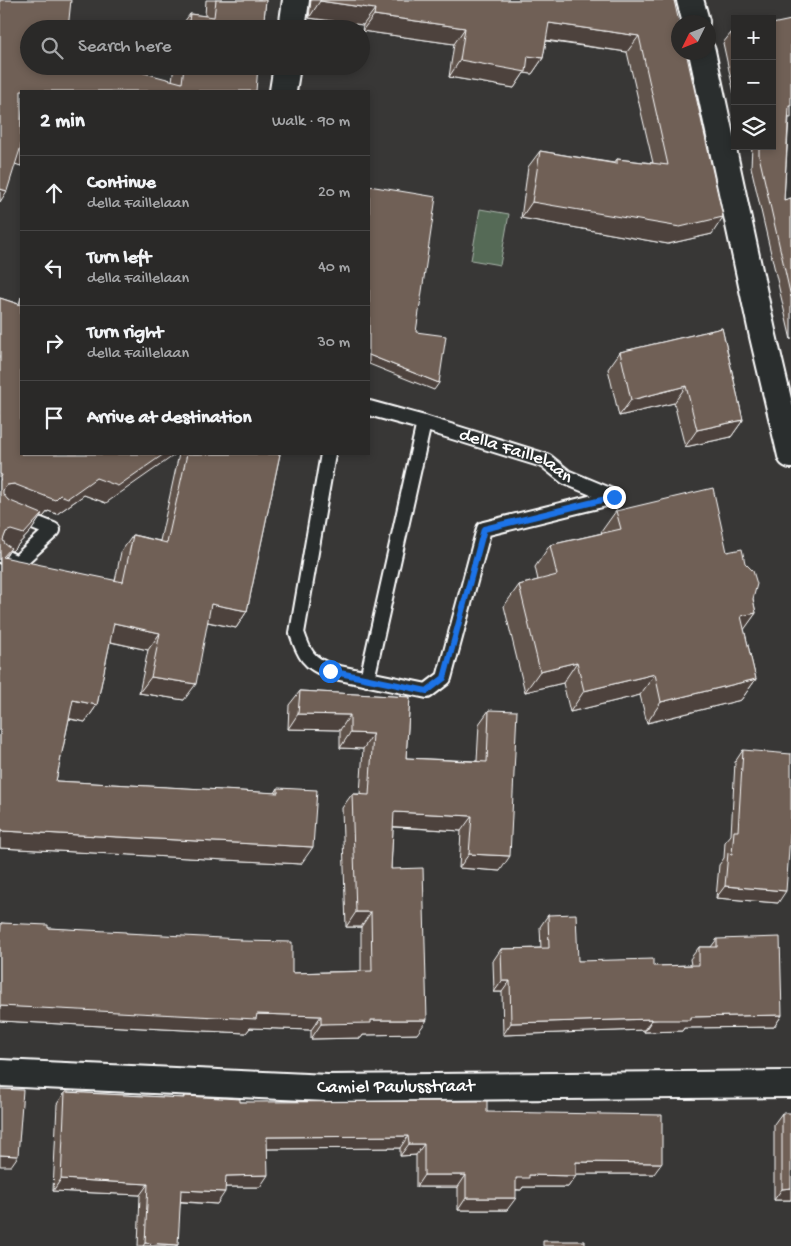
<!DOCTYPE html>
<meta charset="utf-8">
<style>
:root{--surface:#2a2928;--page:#323130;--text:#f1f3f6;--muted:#a5a6a8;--line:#464545}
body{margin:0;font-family:"Gochi Hand",sans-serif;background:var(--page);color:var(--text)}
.controls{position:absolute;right:15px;top:15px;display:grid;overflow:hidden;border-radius:0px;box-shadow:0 2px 8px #0003}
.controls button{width:45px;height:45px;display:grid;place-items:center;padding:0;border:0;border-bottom:1px solid var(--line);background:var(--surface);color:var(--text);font:25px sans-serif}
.compass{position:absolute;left:671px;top:15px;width:45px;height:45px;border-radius:50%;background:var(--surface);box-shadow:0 2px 8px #0003;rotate:227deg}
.stop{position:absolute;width:15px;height:15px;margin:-11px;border:4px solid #1a73e8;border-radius:50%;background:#fff}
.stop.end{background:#1a73e8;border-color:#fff;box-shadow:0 1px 5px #0008}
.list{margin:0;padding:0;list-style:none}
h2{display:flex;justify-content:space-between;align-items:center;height:65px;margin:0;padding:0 20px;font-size:21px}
h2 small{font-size:16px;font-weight:400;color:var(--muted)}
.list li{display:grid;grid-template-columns:32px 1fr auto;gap:15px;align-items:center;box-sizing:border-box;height:75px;padding:0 20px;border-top:1px solid var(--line)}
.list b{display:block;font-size:19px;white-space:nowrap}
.list p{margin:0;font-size:16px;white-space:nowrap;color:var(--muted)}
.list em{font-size:16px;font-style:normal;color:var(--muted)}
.icon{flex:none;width:28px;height:28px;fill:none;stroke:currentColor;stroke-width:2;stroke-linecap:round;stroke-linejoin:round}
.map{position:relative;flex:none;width:791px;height:1246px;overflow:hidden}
.search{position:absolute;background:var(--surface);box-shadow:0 2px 8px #0003;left:20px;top:20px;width:350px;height:55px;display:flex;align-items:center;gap:12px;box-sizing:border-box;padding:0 18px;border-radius:28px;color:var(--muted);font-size:19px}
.panel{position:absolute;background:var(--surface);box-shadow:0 2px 8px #0003;left:20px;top:90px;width:350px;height:365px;border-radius:0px}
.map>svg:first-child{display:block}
.pitch{fill:#556b57;stroke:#aab5ab}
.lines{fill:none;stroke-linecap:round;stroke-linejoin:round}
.lane-casing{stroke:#fff;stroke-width:18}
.street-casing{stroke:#fff;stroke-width:30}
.lane{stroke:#2a2d2e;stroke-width:14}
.street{stroke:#2a2d2e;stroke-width:26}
.wall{fill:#60534b;stroke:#fff}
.shaded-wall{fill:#4e433d;stroke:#fff}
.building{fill:#706057;stroke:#fff}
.route{stroke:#1a73e8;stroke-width:6}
.labels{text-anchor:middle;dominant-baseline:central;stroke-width:5;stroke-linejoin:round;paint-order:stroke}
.street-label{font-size:19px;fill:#fff;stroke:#2a2d2e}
</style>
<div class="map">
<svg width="791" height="1246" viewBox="0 0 791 1246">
<rect width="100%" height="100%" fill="#383736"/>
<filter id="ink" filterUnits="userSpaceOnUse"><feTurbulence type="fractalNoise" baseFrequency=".02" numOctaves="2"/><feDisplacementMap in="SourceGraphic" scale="10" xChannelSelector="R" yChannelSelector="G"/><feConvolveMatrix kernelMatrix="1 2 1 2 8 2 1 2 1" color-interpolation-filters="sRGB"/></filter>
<g filter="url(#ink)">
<path class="pitch" d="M 480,209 L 509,214 L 500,265 L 471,260 Z"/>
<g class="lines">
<defs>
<g id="lane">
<path id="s1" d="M 369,408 L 424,423 L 546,461 L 566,477 L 614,497"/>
<path d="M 328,454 L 297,633 C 304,654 308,663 330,671 L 427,691 L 444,678 L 484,529 L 614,497"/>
<path d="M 0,509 L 53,530 L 17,563 L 0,555"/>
<path d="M 367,679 L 424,423"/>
</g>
<g id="street">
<path d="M 690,0 L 696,22"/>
<path d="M 292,29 L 296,0"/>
<path d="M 702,52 L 763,336 L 791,455"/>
<path d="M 283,91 L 287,66"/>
<path id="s2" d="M 0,1073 L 327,1088 L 791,1084"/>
</g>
</defs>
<use href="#lane" class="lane-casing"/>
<use href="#street" class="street-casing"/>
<use href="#lane" class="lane"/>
<use href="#street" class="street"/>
</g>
<path class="wall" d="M 206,0 L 266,0 L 263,29 L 179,29 L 190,14 L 205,16 Z
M 311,0 L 674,0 L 712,234 L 668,244 L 521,218 L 528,167 L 540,151 L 614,163 L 617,159 L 653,163 L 627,52 L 546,41 L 543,58 L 532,74 L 524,73 L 514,88 L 449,77 L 454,44 L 362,31 L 363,25 L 309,18 Z
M 735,32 L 735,93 L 734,93 L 723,43 L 731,33 Z
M 29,66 L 172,81 L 174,66 L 258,66 L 21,166 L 16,164 Z
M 789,117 L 784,200 L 791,198 L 791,340 L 751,167 L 752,146 L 772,146 Z
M 21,297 L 21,454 L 106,503 L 84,495 L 57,514 L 48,511 L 43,517 L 41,516 L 31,531 L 12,551 L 10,550 L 5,558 L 115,581 L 121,552 L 133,535 L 160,541 L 179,454 L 280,454 L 247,611 L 236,628 L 207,622 L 184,700 L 139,693 L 148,650 L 110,642 L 97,705 L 85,722 L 69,719 L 56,781 L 275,793 L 278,788 L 301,864 L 0,848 L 0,298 L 19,304 Z
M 722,328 L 743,420 L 731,437 L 685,447 L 674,403 L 619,416 L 608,369 L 620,352 Z
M 616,511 L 727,552 L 753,599 L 756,613 L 744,629 L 756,679 L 741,700 L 647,723 L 640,695 L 570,712 L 563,683 L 525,692 L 504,606 L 519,585 L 538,580 L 535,567 L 550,545 L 602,533 L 601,532 Z
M 300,691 L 410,697 L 406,758 L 477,761 L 479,724 L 489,710 L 500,871 L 459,868 L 461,831 L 393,827 L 391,869 L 417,1034 L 363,1035 L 361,1038 L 311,1039 L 311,1030 L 250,1028 L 246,1033 L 0,1021 L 0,924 L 1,923 L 48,928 L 241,941 L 292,973 L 361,971 L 361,927 L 346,927 L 342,808 L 352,794 L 360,794 L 363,749 L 340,748 L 340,730 L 288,729 L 289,705 Z
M 743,750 L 778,903 L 716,898 L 719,865 L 724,858 L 725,842 L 731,835 L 735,762 Z
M 548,915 L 578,961 L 653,966 L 691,965 L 690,959 L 699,947 L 711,947 L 717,939 L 782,1015 L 774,1027 L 684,1028 L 682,1031 L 644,1032 L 644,1030 L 503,1035 L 502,992 L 494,992 L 493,961 L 501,949 L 541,948 L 540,927 Z
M 65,1092 L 183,1098 L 184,1096 L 240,1102 L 487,1112 L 654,1174 L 576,1174 L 568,1187 L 523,1187 L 521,1190 L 516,1190 L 507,1210 L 458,1210 L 458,1187 L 416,1187 L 416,1155 L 400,1156 L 400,1148 L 267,1149 L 260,1187 L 225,1187 L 217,1204 L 180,1202 L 177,1246 L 138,1246 L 140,1195 L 53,1191 L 57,1104 Z
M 782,1113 L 791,1200 L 774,1200 L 774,1124 Z"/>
<path class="shaded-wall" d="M 320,1 L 375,9 L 363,25 L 309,18 Z
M 374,15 L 465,28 L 454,44 L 362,31 Z
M 549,23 L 639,36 L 627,52 L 538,39 Z
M 528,56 L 543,58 L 532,74 L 524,73 L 514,88 L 449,77 L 460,60 Z
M 789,106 L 791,106 L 791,118 L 782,117 Z
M 21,146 L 21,166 L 9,162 Z
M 0,189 L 7,191 L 0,202 Z
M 532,202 L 723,217 L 712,234 L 668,244 L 521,218 Z
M 369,355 L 439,383 L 434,390 L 369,364 Z
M 686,386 L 674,403 L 619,416 L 631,400 Z
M 743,420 L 731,437 L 685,447 L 697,430 Z
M 164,454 L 176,454 L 106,503 L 84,495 L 57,514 L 48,511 L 43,517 L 41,516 L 31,531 L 12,551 L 10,550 L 0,564 L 0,546 L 6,532 L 3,501 L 0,494 L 7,485 L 14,484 L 60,495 L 96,478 Z
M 211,604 L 247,611 L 236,628 L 199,620 Z
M 756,613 L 741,634 L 741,616 Z
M 114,623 L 160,633 L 148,650 L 102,640 Z
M 577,662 L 563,683 L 525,692 L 540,671 Z
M 655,674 L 640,695 L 570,712 L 584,691 Z
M 151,677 L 196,684 L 184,700 L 139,693 Z
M 756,679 L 741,700 L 647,723 L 661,702 Z
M 73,700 L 97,705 L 85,722 L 62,717 Z
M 298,714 L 350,715 L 340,730 L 288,729 Z
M 350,733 L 373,734 L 363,749 L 340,748 Z
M 394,812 L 472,816 L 461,831 L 384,826 Z
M 2,831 L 313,847 L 301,864 L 0,848 L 0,834 Z
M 469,854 L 510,856 L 500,871 L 459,868 Z
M 725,886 L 786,891 L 778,903 L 716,898 Z
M 356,912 L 371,912 L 361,927 L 346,927 Z
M 502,981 L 510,981 L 502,992 L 494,992 Z
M 0,1006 L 321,1016 L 311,1030 L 250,1028 L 246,1033 L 0,1021 Z
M 782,1015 L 774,1027 L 684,1028 L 682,1031 L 644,1032 L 652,1020 L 690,1017 Z
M 652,1019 L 644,1030 L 503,1035 L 511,1023 Z
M 371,1020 L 427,1020 L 417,1034 L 363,1035 L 361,1038 L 311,1039 L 321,1024 Z
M 408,1136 L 400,1148 L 259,1149 L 267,1137 Z
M 409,1144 L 424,1144 L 416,1155 L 400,1156 Z
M 0,1155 L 18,1156 L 11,1166 L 0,1166 Z
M 576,1162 L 662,1163 L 654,1174 L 568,1174 Z
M 268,1175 L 260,1187 L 218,1187 L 226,1176 Z
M 424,1175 L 466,1175 L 458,1187 L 416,1187 Z
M 529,1175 L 576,1176 L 568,1187 L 523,1187 L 521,1190 L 508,1189 L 516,1178 Z
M 61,1179 L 148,1184 L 140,1195 L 53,1191 Z
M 791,1188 L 791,1200 L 774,1200 L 782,1189 Z
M 181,1190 L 225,1192 L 217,1204 L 173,1201 Z
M 466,1198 L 516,1198 L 507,1210 L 458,1210 Z
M 145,1243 L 178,1245 L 177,1246 L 143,1246 Z"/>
<path class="building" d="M 0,0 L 71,0 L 68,29 L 29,29 L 29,66 L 118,66 L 182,83 L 184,66 L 258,66 L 256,91 L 21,91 L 21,146 L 7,191 L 0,189 Z
M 216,0 L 266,0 L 263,29 L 188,29 L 190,14 L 214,17 Z
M 320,0 L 674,0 L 679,22 L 678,52 L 686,52 L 723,217 L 680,227 L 532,202 L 540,151 L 617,164 L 617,159 L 668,165 L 639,36 L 549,23 L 543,58 L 528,56 L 526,72 L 460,60 L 465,28 L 374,15 L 375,9 L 320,1 Z
M 791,20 L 791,106 L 789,106 L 784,200 L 791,198 L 791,297 L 759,156 L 759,146 L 772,146 L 772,24 Z
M 735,32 L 735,51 L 731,33 Z
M 369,186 L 436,197 L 416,332 L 446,336 L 439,383 L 369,355 Z
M 0,298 L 21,305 L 21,454 L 164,454 L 118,486 L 96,478 L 68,498 L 60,495 L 55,500 L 14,484 L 7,485 L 3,490 L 3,494 L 8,500 L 42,514 L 24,534 L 11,530 L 6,532 L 3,540 L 5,544 L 11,548 L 3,557 L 123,582 L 133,535 L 167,543 L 187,454 L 280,454 L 247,611 L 211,604 L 196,684 L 151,677 L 160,633 L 114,623 L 97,705 L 73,700 L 56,781 L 278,793 L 278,788 L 317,790 L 313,847 L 2,831 L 2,829 L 0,829 L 0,481 L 2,475 L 0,474 Z
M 722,328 L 743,420 L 697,430 L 686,386 L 631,400 L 620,352 Z
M 713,488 L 727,552 L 742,549 L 745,563 L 753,571 L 757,584 L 753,599 L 756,613 L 741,616 L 756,679 L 661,702 L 655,674 L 584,691 L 577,662 L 540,671 L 519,585 L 557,575 L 550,545 L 621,529 L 616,511 Z
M 300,691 L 410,697 L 406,758 L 487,762 L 489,710 L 517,711 L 510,856 L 469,854 L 472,816 L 394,812 L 391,869 L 423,868 L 427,1020 L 371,1020 L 371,1023 L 321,1024 L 321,1016 L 257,1014 L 256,1019 L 0,1006 L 0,942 L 1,923 L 48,925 L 48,928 L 126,932 L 126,933 L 241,939 L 241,941 L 292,942 L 292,973 L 372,971 L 371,912 L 356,912 L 352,794 L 369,795 L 373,734 L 350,733 L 350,715 L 298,714 Z
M 743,750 L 791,754 L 791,822 L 786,891 L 725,886 L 728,853 L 732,854 L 734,831 L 738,831 Z
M 576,914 L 578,961 L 653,959 L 653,966 L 699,965 L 699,947 L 717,947 L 717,939 L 780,937 L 782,1015 L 690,1017 L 690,1020 L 652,1020 L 652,1019 L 511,1023 L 510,981 L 502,981 L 501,949 L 549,948 L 548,915 Z
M 0,1089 L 23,1090 L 18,1156 L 0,1155 Z
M 65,1092 L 184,1098 L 184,1096 L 240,1099 L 240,1102 L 487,1101 L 487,1112 L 662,1115 L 662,1163 L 576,1162 L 576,1176 L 529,1175 L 529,1178 L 516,1178 L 516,1198 L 466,1198 L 466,1175 L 424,1175 L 424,1144 L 409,1144 L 408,1136 L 267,1137 L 268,1175 L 226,1176 L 225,1192 L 181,1190 L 178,1245 L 145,1243 L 148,1184 L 61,1179 Z
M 782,1113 L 791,1113 L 791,1188 L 782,1189 Z
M 543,1241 L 585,1241 L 585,1246 L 543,1246 Z"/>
</g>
<g class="lines" filter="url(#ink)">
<path class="route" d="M 330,671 L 427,691 L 444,678 L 484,529 L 614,497"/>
</g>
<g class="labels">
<g class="street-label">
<text stroke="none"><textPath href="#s1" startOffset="155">della Faillelaan</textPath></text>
<text stroke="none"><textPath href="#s2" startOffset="396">Camiel Paulusstraat</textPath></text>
</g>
</g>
</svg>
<div class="controls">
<button>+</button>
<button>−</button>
<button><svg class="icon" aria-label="layers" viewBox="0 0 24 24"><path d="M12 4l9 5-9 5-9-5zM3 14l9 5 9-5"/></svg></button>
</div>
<svg class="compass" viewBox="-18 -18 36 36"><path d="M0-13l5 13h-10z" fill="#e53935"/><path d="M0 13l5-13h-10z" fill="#a5a6a8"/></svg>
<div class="stop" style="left:330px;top:671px"></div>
<div class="stop end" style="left:614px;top:497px"></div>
<div class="search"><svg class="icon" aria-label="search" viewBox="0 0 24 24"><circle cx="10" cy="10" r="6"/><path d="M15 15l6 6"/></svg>Search here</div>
<section class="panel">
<h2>2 min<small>Walk · 90 m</small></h2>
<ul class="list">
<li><svg class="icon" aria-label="ahead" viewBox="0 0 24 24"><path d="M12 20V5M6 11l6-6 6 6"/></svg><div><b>Continue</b><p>della Faillelaan</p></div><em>20 m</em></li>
<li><svg class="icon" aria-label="left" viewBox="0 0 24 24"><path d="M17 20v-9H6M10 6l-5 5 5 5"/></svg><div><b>Turn left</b><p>della Faillelaan</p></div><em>40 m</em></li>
<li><svg class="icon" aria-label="right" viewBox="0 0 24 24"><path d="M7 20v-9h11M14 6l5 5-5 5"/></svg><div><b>Turn right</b><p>della Faillelaan</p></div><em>30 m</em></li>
<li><svg class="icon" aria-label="arrive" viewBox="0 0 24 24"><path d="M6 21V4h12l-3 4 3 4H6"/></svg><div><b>Arrive at destination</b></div></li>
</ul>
</section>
</div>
